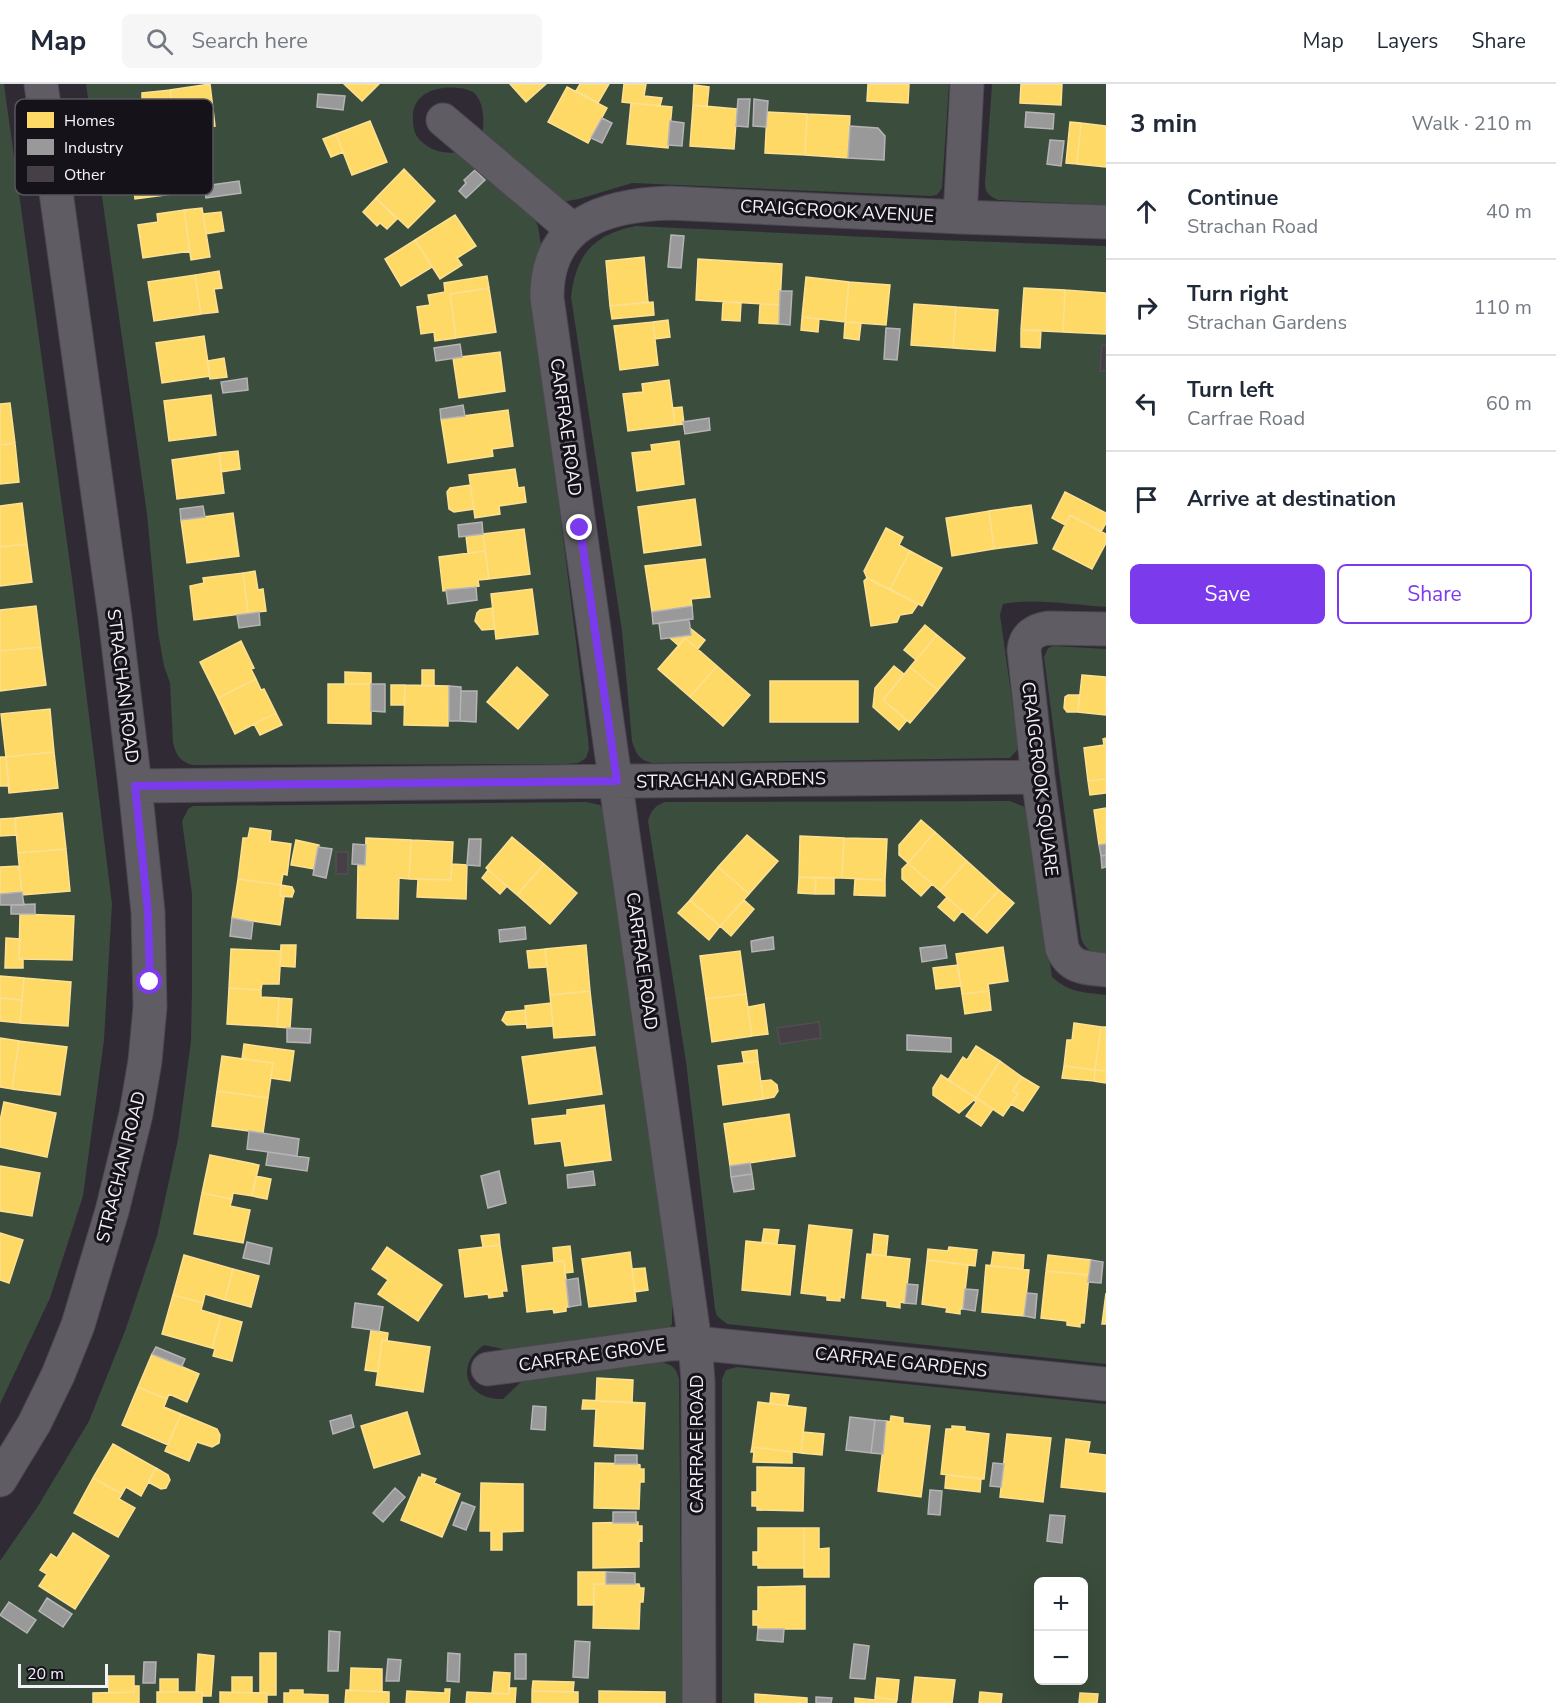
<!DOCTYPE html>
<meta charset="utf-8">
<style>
:root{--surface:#fff;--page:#f6f6f7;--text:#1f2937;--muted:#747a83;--line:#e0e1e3;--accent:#7c3aed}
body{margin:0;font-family:"Nunito Sans",sans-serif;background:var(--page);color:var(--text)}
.controls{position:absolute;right:18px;bottom:18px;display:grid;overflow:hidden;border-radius:9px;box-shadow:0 6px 24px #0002}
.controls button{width:54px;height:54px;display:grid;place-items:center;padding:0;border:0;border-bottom:2px solid var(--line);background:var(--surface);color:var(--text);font:30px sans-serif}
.scale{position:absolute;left:18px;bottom:15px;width:90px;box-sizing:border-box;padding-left:6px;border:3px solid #f5f1fb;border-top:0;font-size:16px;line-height:21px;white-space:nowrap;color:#f5f1fb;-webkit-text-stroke:4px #151219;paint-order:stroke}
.stop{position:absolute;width:18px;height:18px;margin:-14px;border:4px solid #7c3aed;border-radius:50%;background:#fff}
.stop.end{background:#7c3aed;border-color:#fff;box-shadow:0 2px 6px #0008}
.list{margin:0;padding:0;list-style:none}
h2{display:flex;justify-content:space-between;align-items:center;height:78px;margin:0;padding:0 24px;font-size:26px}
h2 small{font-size:20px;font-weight:400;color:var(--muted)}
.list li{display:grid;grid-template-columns:39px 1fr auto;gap:18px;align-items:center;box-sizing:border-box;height:96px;padding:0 24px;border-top:2px solid var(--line)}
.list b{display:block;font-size:22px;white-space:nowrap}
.list p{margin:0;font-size:20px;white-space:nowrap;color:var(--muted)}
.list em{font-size:20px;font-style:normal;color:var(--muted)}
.actions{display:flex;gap:12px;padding:18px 24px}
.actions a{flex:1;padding:14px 0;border:2px solid var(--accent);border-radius:9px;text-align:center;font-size:21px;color:var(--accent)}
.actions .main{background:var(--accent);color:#fff}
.icon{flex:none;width:33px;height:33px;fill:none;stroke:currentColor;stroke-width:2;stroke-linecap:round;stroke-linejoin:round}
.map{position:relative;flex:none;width:1106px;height:1619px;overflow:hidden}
header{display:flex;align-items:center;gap:36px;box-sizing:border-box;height:84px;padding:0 30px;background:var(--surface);border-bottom:2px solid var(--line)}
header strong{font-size:28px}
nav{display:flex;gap:33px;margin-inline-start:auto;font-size:21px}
.search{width:420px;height:54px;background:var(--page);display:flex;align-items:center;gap:15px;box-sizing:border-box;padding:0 21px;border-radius:9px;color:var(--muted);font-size:22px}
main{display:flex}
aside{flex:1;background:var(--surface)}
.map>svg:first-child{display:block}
.green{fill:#3b4d3c;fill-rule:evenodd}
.homes{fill:#ffd966;stroke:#fce093;stroke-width:1.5}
.industry{fill:#999;stroke:#b5b3b6;stroke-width:1.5}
.building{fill:#464046;stroke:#534d53;stroke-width:1.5}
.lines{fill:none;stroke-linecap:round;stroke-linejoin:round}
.minor-casing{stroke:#4c4850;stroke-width:35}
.minor{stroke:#5f5c63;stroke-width:33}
.route{stroke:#7c3aed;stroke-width:8}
.labels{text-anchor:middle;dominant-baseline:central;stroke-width:6;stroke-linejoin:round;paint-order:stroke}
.street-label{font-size:18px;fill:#f5f1fb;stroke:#151219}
.key{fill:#151219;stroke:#58555d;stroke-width:1.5}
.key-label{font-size:16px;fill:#f5f1fb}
</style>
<header>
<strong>Map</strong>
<div class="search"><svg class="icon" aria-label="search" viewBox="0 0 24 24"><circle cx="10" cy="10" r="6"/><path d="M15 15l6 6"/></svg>Search here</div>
<nav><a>Map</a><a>Layers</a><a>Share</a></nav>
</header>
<main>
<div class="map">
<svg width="1106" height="1619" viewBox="0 0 1106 1619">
<rect width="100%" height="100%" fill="#2f2a34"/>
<path class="green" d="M 0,0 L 4,0 L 74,509 L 112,820 L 104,956 L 83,1112 L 50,1214 L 0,1320 Z
M 86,0 L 949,0 L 942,104 L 937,111 L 931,112 L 632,99 L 579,115 L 562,118 L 482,53 C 484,39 485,18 473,8 C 473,8 465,5 465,5 C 441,0 411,7 413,36 C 413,44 415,52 421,57 C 435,70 451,71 468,66 L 530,126 L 538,142 L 541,161 L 532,204 L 588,654 L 589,665 L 586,674 L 578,679 L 566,680 L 193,681 C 180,678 176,671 173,659 L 170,599 L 164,582 L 158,548 L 147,430 Z
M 992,0 L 1106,0 L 1106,121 L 998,116 C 989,112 985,109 985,99 Z
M 636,142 L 911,155 L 1106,162 L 1106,523 C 1073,521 1035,514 1003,520 L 1000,531 L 1018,659 L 1017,666 L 1010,674 L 653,679 C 639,676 636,670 632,657 L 622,547 L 571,213 C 576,170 594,150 636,142 Z
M 1054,562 L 1106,565 L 1106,870 C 1092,869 1086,867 1081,854 L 1044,573 L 1048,564 Z
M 1010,717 L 1025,723 L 1028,730 L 1052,893 C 1070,909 1083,908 1106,911 L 1106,1280 L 727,1240 L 717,1232 L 715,1225 L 686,978 L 648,737 C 651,726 655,722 665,718 Z
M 586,718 L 600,721 L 603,726 L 672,1215 L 672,1240 L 668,1245 L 521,1269 L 484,1261 C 454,1282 466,1316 503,1315 L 523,1296 L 662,1278 C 673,1281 676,1284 679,1295 L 682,1619 L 0,1619 L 0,1477 L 38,1422 L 89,1337 L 125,1247 L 157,1152 L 178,1055 L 191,957 L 192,906 L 192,810 L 182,737 L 188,725 L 193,722 Z
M 737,1283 L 1106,1320 L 1106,1619 L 722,1619 L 722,1295 L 726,1286 ZM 1038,1498 L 1084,1498 L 1084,1596 L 1038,1596 Z"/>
<path class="homes" d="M 210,0 L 215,42 L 175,47 L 170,6 Z
M 344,0 L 379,0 L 362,17 Z
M 510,0 L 546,0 L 526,18 Z
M 580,0 L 609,0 L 598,19 L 576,7 Z
M 624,0 L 646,0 L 644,12 L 662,14 L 660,22 L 622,18 Z
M 868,0 L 909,0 L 908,19 L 867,17 Z
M 1021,0 L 1062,0 L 1061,21 L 1020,19 Z
M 694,1 L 709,3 L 707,23 L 693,21 Z
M 567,3 L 607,24 L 588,59 L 548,38 Z
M 170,6 L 175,47 L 128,53 L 123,19 L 142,17 L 142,9 Z
M 631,19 L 672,23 L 668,64 L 627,60 Z
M 693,21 L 737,25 L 734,65 L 690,62 Z
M 767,28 L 807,30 L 805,71 L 765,69 Z
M 807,30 L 850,32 L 848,74 L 805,71 Z
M 370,37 L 387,78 L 352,91 L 336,50 Z
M 1070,38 L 1081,39 L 1077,80 L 1066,79 Z
M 1081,39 L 1106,42 L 1106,83 L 1077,80 Z
M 336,50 L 343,68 L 331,73 L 323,55 Z
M 175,66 L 180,109 L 135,115 L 131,81 L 150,78 L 148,70 Z
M 404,85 L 435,117 L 408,144 L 376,114 Z
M 376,114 L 397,135 L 387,145 L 380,139 L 377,142 L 363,128 Z
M 202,124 L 210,173 L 191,176 L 184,126 Z
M 184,126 L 190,167 L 143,174 L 138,141 L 158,138 L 157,130 Z
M 221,128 L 224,147 L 206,150 L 203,130 Z
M 455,131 L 476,162 L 457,174 L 462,181 L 440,195 L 415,156 Z
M 415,156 L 432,183 L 401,202 L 385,175 Z
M 644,173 L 648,218 L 610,222 L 606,177 Z
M 698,175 L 782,180 L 780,221 L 696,216 Z
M 219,187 L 222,204 L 214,205 L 218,228 L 201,230 L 195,191 Z
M 195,191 L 201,230 L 154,237 L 148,198 Z
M 487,192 L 489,204 L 450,210 L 456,254 L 435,257 L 434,248 L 421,250 L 417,223 L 430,221 L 428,211 L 445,208 L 444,199 Z
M 806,193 L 849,198 L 845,238 L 802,233 Z
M 849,198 L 890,201 L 886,241 L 845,238 Z
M 489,204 L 496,248 L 456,254 L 450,210 Z
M 1024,204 L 1065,206 L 1063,248 L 1021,246 Z
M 1065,206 L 1106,209 L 1106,250 L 1063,248 Z
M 653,218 L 654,231 L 612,235 L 610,222 Z
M 723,218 L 741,219 L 740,237 L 722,236 Z
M 760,220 L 780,221 L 779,240 L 759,239 Z
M 914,220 L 956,223 L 953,264 L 911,261 Z
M 956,223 L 998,226 L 995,267 L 953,264 Z
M 802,233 L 819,235 L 818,248 L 801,246 Z
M 668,236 L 670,253 L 655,255 L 653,238 Z
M 653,238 L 658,281 L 620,286 L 614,242 Z
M 845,238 L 861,239 L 859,256 L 844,254 Z
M 1021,246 L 1041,246 L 1040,264 L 1021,263 Z
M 204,252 L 210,292 L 162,299 L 156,259 Z
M 500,268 L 505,307 L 459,314 L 453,274 Z
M 224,274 L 227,293 L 210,295 L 207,277 Z
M 669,296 L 675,341 L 628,347 L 623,310 L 643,308 L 642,300 Z
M 211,311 L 216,351 L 169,357 L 164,317 Z
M 10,319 L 15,359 L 0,361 L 0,320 Z
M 682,323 L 684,340 L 675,341 L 673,324 Z
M 508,326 L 513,362 L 492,365 L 493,372 L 448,379 L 441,335 Z
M 679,357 L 684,400 L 637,407 L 632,369 L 652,367 L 651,361 Z
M 15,359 L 19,398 L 0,400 L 0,361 Z
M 238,367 L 240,385 L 221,388 L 219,369 Z
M 219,369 L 224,409 L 177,415 L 172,376 Z
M 515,385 L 518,404 L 524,403 L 526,418 L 499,422 L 500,430 L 475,434 L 469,391 Z
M 470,401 L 474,425 L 454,428 L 449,425 L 447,408 L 450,404 Z
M 1065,408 L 1106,429 L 1106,439 L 1101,448 L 1070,431 L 1065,441 L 1052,434 Z
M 695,415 L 701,461 L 644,469 L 638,423 Z
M 22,419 L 27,460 L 0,463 L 0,422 Z
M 1031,421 L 1037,459 L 994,465 L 989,427 Z
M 989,427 L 994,465 L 952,472 L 946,434 Z
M 233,429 L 239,472 L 187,479 L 181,436 Z
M 1070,431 L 1106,450 L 1106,459 L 1092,485 L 1053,465 Z
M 886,444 L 903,453 L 899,461 L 910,467 L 890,505 L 867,494 L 864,487 Z
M 524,445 L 530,490 L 489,495 L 483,450 Z
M 483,450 L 485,467 L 468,469 L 466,452 Z
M 27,460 L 32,498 L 0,502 L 0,463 Z
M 485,467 L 489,495 L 478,496 L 479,502 L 443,507 L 439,473 Z
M 910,467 L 942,484 L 922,522 L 890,505 Z
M 705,475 L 710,513 L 691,515 L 692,522 L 652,528 L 645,482 Z
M 255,487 L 258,506 L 263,505 L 266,527 L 248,529 L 243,489 Z
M 243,489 L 248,529 L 194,536 L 190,502 L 204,499 L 203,494 Z
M 867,494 L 918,520 L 912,529 L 900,531 L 897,538 L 871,542 L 864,497 Z
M 532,505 L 538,550 L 496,555 L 491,510 Z
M 36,522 L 41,563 L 0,567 L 0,526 Z
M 492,524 L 495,545 L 482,546 L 475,537 L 477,529 L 480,526 Z
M 925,541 L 937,551 L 916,576 L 904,566 Z
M 690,544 L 705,556 L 698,565 L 685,554 L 679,562 L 670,554 L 691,551 Z
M 937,551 L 965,574 L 938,606 L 910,583 Z
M 685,554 L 717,582 L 690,613 L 658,585 Z
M 241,557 L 254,584 L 251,585 L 256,595 L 218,614 L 200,578 Z
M 41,563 L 46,601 L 0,607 L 0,567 Z
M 717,582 L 750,611 L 723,642 L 690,613 Z
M 894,582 L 904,590 L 883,616 L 907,636 L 899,646 L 873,623 L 875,604 Z
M 517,583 L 548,611 L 518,645 L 487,618 Z
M 910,583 L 938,606 L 910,639 L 883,616 Z
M 422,586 L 434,586 L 434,602 L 422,602 Z
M 345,588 L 371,589 L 371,600 L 345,600 Z
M 1082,591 L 1106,593 L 1106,631 L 1078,628 Z
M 256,595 L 261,606 L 264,605 L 276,629 L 235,650 L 218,614 Z
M 770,597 L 858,597 L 858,638 L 770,638 Z
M 328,600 L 371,600 L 371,640 L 328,639 Z
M 391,601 L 405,601 L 404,621 L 391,621 Z
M 405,601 L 449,602 L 448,642 L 404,641 Z
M 1068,611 L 1079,611 L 1078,628 L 1067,628 L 1064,624 L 1065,613 Z
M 50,625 L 54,668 L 6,673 L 1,630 Z
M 276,629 L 282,641 L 260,651 L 254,640 Z
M 1106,654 L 1106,695 L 1088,697 L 1084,664 L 1104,661 L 1103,655 Z
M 54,668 L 58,704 L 9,709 L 6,673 Z
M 0,673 L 6,673 L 9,702 L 0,702 Z
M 1106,695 L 1106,709 L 1090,711 L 1088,697 Z
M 1106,724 L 1106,760 L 1099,761 L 1094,726 Z
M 62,729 L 66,765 L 18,769 L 15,734 Z
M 15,734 L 16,751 L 0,752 L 0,735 Z
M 921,736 L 935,748 L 908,779 L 899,771 L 899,761 Z
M 250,744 L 271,747 L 270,757 L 291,760 L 287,791 L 283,790 L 281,801 L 238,795 L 243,754 L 248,754 Z
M 935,748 L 967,777 L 940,807 L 908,779 Z
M 747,751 L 778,777 L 749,810 L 718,783 Z
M 800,752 L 844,754 L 842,794 L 799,793 Z
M 512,753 L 544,780 L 517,811 L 486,784 Z
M 366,754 L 411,756 L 409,795 L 399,794 L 398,835 L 357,834 L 358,780 L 365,781 Z
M 844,754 L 887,755 L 885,796 L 842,794 Z
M 296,756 L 319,761 L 314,785 L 291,781 Z
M 411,756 L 453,758 L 451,796 L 409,795 Z
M 66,765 L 70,807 L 22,811 L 18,769 Z
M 967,777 L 999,806 L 972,836 L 940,807 Z
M 908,779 L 932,800 L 921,812 L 902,795 L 902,785 Z
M 452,780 L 467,781 L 466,815 L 417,813 L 418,795 L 451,796 Z
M 544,780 L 577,809 L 550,840 L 517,811 Z
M 19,782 L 22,808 L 0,810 L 0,783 Z
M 718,783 L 749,810 L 720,842 L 690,816 Z
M 488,786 L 507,802 L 500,810 L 482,794 Z
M 799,793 L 816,794 L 815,810 L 798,809 Z
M 816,794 L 834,794 L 834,810 L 815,810 Z
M 238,795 L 281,801 L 280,812 L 284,813 L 280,841 L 232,834 Z
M 855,795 L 885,796 L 885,812 L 854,811 Z
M 281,801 L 292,803 L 294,807 L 292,813 L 280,812 Z
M 999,806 L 1014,819 L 987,849 L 972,836 Z
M 947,813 L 962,827 L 954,837 L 938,823 Z
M 690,816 L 720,842 L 709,856 L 678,829 Z
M 744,816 L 754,825 L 731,852 L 720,842 Z
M 20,830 L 74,832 L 72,876 L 19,875 Z
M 6,854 L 20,855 L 19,875 L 23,875 L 23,884 L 5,884 Z
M 281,861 L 296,861 L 295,883 L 280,882 Z
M 586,861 L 590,907 L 550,911 L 545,865 Z
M 1003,863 L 1008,897 L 988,900 L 989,907 L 962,910 L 956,870 Z
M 231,865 L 281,867 L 279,900 L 262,900 L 261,906 L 229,904 Z
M 545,865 L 547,883 L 529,884 L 527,867 Z
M 740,867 L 746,910 L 706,915 L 700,872 Z
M 958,881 L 961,902 L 936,905 L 933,884 Z
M 0,892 L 24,894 L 22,916 L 0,914 Z
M 24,894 L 71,898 L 68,942 L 20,939 Z
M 229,904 L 261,906 L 261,913 L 279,914 L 277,943 L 227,940 Z
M 590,907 L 595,951 L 554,954 L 550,911 Z
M 989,907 L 991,926 L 965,930 L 962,910 Z
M 746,910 L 752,952 L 712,958 L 706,915 Z
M 0,914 L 22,916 L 20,939 L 0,937 Z
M 279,914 L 292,915 L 290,944 L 277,943 Z
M 551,919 L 553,942 L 527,944 L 525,922 Z
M 764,920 L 768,950 L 752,952 L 748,923 Z
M 525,926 L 526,940 L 507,941 L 502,936 L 506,928 Z
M 1074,939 L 1101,943 L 1095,986 L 1064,982 L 1067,956 L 1072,956 Z
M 1101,943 L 1106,943 L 1106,987 L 1095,986 Z
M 0,954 L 19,957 L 12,1005 L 0,1003 Z
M 19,957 L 67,963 L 60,1011 L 12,1005 Z
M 244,960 L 294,967 L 290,997 L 271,994 L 273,979 L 242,975 Z
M 976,962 L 1000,977 L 976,1014 L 948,996 L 963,973 L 967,976 Z
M 595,963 L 602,1010 L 529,1020 L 522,973 Z
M 757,966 L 758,977 L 744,979 L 742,968 Z
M 222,972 L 273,979 L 268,1014 L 217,1007 Z
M 758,977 L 763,1015 L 723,1021 L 718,982 Z
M 1000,977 L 1022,993 L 1013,1007 L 1018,1010 L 1003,1032 L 976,1014 Z
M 1064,982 L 1095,986 L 1094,997 L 1062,994 Z
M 1095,986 L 1106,987 L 1106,999 L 1094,997 Z
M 941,991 L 976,1014 L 959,1029 L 933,1011 L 933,1004 Z
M 1022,993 L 1039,1003 L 1023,1027 L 1011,1020 L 1018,1010 L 1013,1007 Z
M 771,996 L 777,1001 L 778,1007 L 774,1013 L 763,1015 L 761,997 Z
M 217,1007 L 268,1014 L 263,1049 L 212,1042 Z
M 976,1014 L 993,1025 L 981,1042 L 966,1032 L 976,1018 L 974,1016 Z
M 4,1018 L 56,1029 L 47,1073 L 0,1063 L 0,1037 Z
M 604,1021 L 611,1076 L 565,1082 L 561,1057 L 535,1060 L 532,1035 L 567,1031 L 567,1026 Z
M 789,1030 L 795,1072 L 730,1082 L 724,1040 Z
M 210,1071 L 259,1081 L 252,1112 L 233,1109 L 232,1115 L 202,1109 Z
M 0,1082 L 40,1089 L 32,1132 L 0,1127 Z
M 256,1092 L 271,1095 L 267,1115 L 252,1112 Z
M 202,1109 L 232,1115 L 230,1122 L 250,1126 L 243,1159 L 194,1150 Z
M 809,1141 L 852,1146 L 844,1214 L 840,1213 L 840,1217 L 827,1216 L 827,1212 L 801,1209 Z
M 764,1145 L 779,1146 L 777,1160 L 762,1158 Z
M 0,1149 L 23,1156 L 9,1199 L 0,1196 Z
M 499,1150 L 500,1161 L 483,1163 L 481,1152 Z
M 874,1150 L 888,1152 L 886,1172 L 872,1170 Z
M 746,1157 L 795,1162 L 790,1211 L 742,1206 Z
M 500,1161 L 507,1207 L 502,1207 L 503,1212 L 489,1214 L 488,1210 L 465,1213 L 459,1166 Z
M 570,1162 L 573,1188 L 565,1189 L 564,1177 L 554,1178 L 553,1164 Z
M 387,1163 L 442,1201 L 418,1237 L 378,1210 L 388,1196 L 372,1185 Z
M 949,1163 L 977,1166 L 975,1182 L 927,1176 L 928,1165 L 948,1167 Z
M 630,1168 L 636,1217 L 589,1223 L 582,1175 Z
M 993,1168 L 1024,1171 L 1023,1185 L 991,1182 Z
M 867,1170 L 910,1175 L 905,1219 L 900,1218 L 900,1224 L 887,1222 L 887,1217 L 862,1214 Z
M 184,1171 L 233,1185 L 225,1216 L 205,1210 L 203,1219 L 173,1211 Z
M 1048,1171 L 1091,1176 L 1089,1191 L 1046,1187 Z
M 927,1176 L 968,1181 L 963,1225 L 960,1225 L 960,1230 L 946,1228 L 947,1224 L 922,1220 Z
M 564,1177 L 569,1223 L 566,1223 L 566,1227 L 554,1229 L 553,1225 L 527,1228 L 522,1182 Z
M 986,1181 L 1029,1186 L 1024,1232 L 982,1228 Z
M 645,1184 L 648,1206 L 635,1208 L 632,1185 Z
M 233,1185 L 259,1192 L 251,1223 L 225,1216 Z
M 1046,1187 L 1089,1191 L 1084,1239 L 1080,1239 L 1080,1243 L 1067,1241 L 1067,1237 L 1041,1234 Z
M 1106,1209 L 1106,1240 L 1102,1240 Z
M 173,1211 L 203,1219 L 201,1226 L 221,1232 L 212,1264 L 162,1250 Z
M 221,1232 L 242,1238 L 232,1277 L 213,1272 L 215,1265 L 212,1264 Z
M 371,1246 L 388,1249 L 387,1257 L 382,1256 L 378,1288 L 365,1286 Z
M 382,1256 L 430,1263 L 423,1308 L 376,1301 Z
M 152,1270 L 199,1290 L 187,1318 L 169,1310 L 167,1315 L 138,1303 Z
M 597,1294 L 633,1296 L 632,1319 L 596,1317 Z
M 138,1303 L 167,1315 L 164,1323 L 181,1330 L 168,1361 L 122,1341 Z
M 771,1309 L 789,1311 L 787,1322 L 770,1319 Z
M 583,1316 L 645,1319 L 643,1365 L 594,1362 L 596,1325 L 582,1325 Z
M 758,1318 L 806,1324 L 801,1369 L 752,1363 Z
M 407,1328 L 420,1370 L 374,1384 L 361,1342 Z
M 181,1330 L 217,1345 L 220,1351 L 219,1359 L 212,1363 L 197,1358 L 189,1377 L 165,1367 Z
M 891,1332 L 903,1334 L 903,1339 L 930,1342 L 921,1413 L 878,1407 L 886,1337 L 890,1338 Z
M 952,1342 L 965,1343 L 965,1347 L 989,1350 L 984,1395 L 941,1390 L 946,1345 L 952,1345 Z
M 803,1348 L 824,1350 L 822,1371 L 801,1369 Z
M 1007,1350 L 1051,1354 L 1043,1418 L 1000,1413 Z
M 1066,1355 L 1090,1358 L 1088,1369 L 1106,1371 L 1106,1408 L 1061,1403 Z
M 113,1360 L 156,1384 L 141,1412 L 126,1403 L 122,1410 L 93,1394 Z
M 752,1363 L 792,1368 L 792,1379 L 753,1378 L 754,1368 L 751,1368 Z
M 595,1379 L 637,1380 L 640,1381 L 640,1385 L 644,1385 L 644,1398 L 640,1398 L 639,1425 L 594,1424 Z
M 757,1383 L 804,1384 L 803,1427 L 757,1426 L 757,1422 L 752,1422 L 752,1408 L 757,1408 Z
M 156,1384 L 168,1391 L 170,1396 L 166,1404 L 161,1405 L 148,1398 Z
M 422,1390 L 436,1395 L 434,1399 L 460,1410 L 442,1453 L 401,1436 L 419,1393 L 421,1394 Z
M 946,1391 L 981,1395 L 980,1408 L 945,1404 Z
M 93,1394 L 122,1410 L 119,1415 L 135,1424 L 118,1453 L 74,1429 Z
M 481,1399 L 523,1400 L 523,1447 L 502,1448 L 502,1466 L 491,1466 L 491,1447 L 480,1447 Z
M 638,1438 L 638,1442 L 642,1442 L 642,1457 L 639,1456 L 639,1483 L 593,1484 L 593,1439 Z
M 758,1444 L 804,1444 L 804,1484 L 758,1484 L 758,1481 L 753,1481 L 753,1468 L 758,1468 Z
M 804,1444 L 819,1444 L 819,1465 L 829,1464 L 829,1493 L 804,1493 Z
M 73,1449 L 109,1472 L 75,1525 L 39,1502 L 47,1490 L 40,1486 L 51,1470 L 57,1474 Z
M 578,1488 L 606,1488 L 606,1500 L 594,1500 L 594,1521 L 578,1521 Z
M 594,1500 L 639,1500 L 640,1504 L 644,1504 L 643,1518 L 640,1518 L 639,1545 L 593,1544 Z
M 805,1502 L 805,1545 L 758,1545 L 758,1541 L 753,1541 L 753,1527 L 758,1527 L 758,1503 Z
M 260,1569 L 276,1569 L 276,1611 L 267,1611 L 267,1609 L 260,1609 Z
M 198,1570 L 214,1572 L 211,1612 L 203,1612 L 202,1608 L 196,1608 Z
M 351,1584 L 382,1585 L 382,1608 L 350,1606 Z
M 494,1588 L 510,1589 L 509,1610 L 492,1609 Z
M 108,1592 L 134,1592 L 134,1608 L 109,1609 Z
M 232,1593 L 252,1593 L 252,1609 L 232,1608 Z
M 915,1593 L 955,1596 L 952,1619 L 912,1619 Z
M 877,1594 L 899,1596 L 897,1616 L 875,1613 Z
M 160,1595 L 178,1595 L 178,1608 L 160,1608 Z
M 533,1597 L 574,1598 L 573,1608 L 532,1607 Z
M 134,1602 L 139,1602 L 139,1619 L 93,1619 L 93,1609 L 134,1608 Z
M 509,1604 L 516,1604 L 515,1619 L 466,1619 L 467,1608 L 509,1610 Z
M 445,1605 L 450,1605 L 449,1619 L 406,1619 L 407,1607 L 445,1609 Z
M 290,1606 L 303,1606 L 303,1610 L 328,1611 L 328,1619 L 284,1619 L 284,1609 L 290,1609 Z
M 346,1606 L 389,1608 L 389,1619 L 345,1619 Z
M 532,1607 L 578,1608 L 578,1619 L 532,1619 Z
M 599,1607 L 665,1608 L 665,1619 L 599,1619 Z
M 157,1608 L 202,1608 L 202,1619 L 157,1619 Z
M 220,1608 L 267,1609 L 267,1619 L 220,1619 Z
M 980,1608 L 1002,1610 L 1001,1619 L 979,1619 Z
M 1080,1609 L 1098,1610 L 1097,1619 L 1079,1619 Z
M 755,1610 L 807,1614 L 807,1619 L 755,1619 Z
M 875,1613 L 897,1616 L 896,1619 L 855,1619 L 855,1614 L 875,1616 Z"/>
<path class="industry" d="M 318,10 L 345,12 L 343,26 L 317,23 Z
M 738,15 L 750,15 L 748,43 L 736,42 Z
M 754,15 L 768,17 L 766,43 L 753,42 Z
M 1026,28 L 1054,30 L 1053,45 L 1025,43 Z
M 602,34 L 612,39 L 602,59 L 591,54 Z
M 670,37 L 684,39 L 682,62 L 668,61 Z
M 850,42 L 878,44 L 885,52 L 884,76 L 848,74 Z
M 1050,56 L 1064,57 L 1061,82 L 1047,80 Z
M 475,86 L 485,96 L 466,114 L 459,107 L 466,99 L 464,96 Z
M 239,97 L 241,109 L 206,114 L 204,102 Z
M 671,151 L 684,152 L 681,184 L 668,183 Z
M 780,207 L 792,207 L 790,241 L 779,240 Z
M 886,244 L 900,245 L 897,276 L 884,275 Z
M 460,260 L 462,273 L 436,277 L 434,264 Z
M 247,294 L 248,306 L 223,309 L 221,298 Z
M 463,321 L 465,332 L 441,335 L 440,325 Z
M 709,334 L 710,346 L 685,350 L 683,338 Z
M 203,422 L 205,433 L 181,436 L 180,425 Z
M 482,438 L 483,450 L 459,453 L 458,441 Z
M 476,503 L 477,516 L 448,520 L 446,506 Z
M 692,522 L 693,535 L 653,540 L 652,528 Z
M 259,528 L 260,541 L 239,544 L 237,531 Z
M 689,535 L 691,551 L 661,555 L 659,539 Z
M 371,600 L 385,600 L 385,628 L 371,627 Z
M 449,602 L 461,603 L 460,637 L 449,637 Z
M 461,607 L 477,607 L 476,638 L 460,637 Z
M 469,755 L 481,755 L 480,782 L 467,781 Z
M 353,760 L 366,761 L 365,781 L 352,780 Z
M 1106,760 L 1106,771 L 1101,772 L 1099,761 Z
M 318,763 L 332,765 L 326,794 L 313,791 Z
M 1106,771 L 1106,783 L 1102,784 L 1101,772 Z
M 22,808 L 24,821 L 0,821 L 0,810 Z
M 35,820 L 35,830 L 11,830 L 11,821 Z
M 232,834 L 253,838 L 251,855 L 230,852 Z
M 525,843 L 526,855 L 500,858 L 499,846 Z
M 773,853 L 774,865 L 752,868 L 751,857 Z
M 945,861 L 947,874 L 922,878 L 920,864 Z
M 287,944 L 311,945 L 310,959 L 287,958 Z
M 907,951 L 951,954 L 951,968 L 907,966 Z
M 249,1047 L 299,1055 L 297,1072 L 247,1065 Z
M 268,1068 L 309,1074 L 307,1087 L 266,1081 Z
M 750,1079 L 752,1090 L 731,1093 L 730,1082 Z
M 499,1087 L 506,1119 L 488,1124 L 481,1092 Z
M 593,1087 L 595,1101 L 568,1104 L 567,1091 Z
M 752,1090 L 754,1105 L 734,1108 L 731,1093 Z
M 247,1158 L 272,1164 L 269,1180 L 243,1174 Z
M 1091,1176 L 1103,1178 L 1101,1199 L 1088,1198 Z
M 578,1194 L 581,1221 L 569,1223 L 566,1196 Z
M 907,1200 L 918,1201 L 916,1220 L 905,1219 Z
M 965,1205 L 978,1206 L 975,1227 L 963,1225 Z
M 1027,1209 L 1037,1210 L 1035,1234 L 1024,1232 Z
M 355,1219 L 383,1223 L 379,1247 L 352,1243 Z
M 156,1263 L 185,1275 L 182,1282 L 152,1270 Z
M 533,1322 L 546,1323 L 545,1346 L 531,1345 Z
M 351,1331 L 354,1343 L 333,1350 L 330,1337 Z
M 850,1333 L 875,1336 L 871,1369 L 846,1366 Z
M 875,1336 L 886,1337 L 883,1370 L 871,1369 Z
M 615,1371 L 637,1371 L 637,1380 L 615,1380 Z
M 993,1379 L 1004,1380 L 1001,1403 L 990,1402 Z
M 395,1404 L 405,1413 L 383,1438 L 373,1429 Z
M 930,1406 L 942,1407 L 940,1431 L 928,1430 Z
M 462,1418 L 475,1423 L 466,1446 L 453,1441 Z
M 613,1428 L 636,1428 L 636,1439 L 613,1439 Z
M 1050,1431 L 1065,1432 L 1062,1459 L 1047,1457 Z
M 606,1488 L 635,1489 L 635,1500 L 606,1500 Z
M 47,1514 L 72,1530 L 63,1543 L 39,1527 Z
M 9,1518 L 36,1536 L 27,1549 L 0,1531 Z
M 758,1545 L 784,1545 L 783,1558 L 757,1556 Z
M 329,1547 L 340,1548 L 338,1587 L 328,1587 Z
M 575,1557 L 590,1558 L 588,1594 L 573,1593 Z
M 854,1560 L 869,1562 L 865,1595 L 850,1594 Z
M 448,1569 L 460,1570 L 459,1598 L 447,1597 Z
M 515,1570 L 526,1570 L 526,1595 L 515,1595 Z
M 388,1575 L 401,1576 L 399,1597 L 386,1597 Z
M 144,1578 L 156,1578 L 155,1599 L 143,1599 Z
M 816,1613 L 832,1614 L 831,1619 L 816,1619 Z"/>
<path class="building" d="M 1102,261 L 1106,261 L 1106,287 L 1100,287 Z
M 336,768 L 348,768 L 348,790 L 336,790 Z
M 819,938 L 821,954 L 780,960 L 777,944 Z"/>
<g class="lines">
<defs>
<path id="minor" d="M 443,36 L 573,146
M 960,133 L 967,0
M 1106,545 L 1048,544 C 1035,546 1025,552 1024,566 L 1038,693 L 1062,864 C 1070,885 1087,884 1106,886
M 135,702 L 1038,693
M 488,1285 L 670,1260 L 695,1259 L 1106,1300
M 0,1396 L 34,1340 L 58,1291 L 78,1241 L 112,1127 L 136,1030 L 145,977 L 150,923 L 148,828 L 135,702 L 115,533 L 41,0
M 699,1619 L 698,1297 L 695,1259 L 547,214 C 546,138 606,121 670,119 L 960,133 L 1106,138"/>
</defs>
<use href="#minor" class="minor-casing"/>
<use href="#minor" class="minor"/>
</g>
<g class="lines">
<path class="route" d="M 150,898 L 148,828 L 135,702 L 617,697 L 580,444"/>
</g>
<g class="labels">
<g class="street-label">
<text transform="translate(837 127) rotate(3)">CRAIGCROOK AVENUE</text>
<text transform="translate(566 343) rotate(82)">CARFRAE ROAD</text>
<text transform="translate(123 602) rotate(83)">STRACHAN ROAD</text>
<text transform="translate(1040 695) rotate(83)">CRAIGCROOK SQUARE</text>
<text transform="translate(731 696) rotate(-1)">STRACHAN GARDENS</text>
<text transform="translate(642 877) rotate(82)">CARFRAE ROAD</text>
<text transform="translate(121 1083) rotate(-76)">STRACHAN ROAD</text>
<text transform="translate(592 1271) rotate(-8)">CARFRAE GROVE</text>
<text transform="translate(901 1278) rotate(6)">CARFRAE GARDENS</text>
<text transform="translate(697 1360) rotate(-90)">CARFRAE ROAD</text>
</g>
</g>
<rect x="15" y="15" width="198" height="96" rx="9" class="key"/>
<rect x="27" y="28" width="27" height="16" fill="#ffd966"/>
<rect x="27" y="55" width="27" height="16" fill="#999"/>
<rect x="27" y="82" width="27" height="16" fill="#464046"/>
<g class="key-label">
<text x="64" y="42">Homes</text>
<text x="64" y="69">Industry</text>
<text x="64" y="96">Other</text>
</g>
</svg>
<div class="controls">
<button>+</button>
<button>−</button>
</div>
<div class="scale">20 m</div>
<div class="stop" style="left:150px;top:898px"></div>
<div class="stop end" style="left:580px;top:444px"></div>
</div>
<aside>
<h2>3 min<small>Walk · 210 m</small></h2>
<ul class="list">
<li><svg class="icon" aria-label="ahead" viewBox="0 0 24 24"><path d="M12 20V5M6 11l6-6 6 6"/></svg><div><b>Continue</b><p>Strachan Road</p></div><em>40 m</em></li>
<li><svg class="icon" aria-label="right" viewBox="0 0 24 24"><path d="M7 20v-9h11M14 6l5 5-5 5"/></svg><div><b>Turn right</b><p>Strachan Gardens</p></div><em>110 m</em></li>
<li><svg class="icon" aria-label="left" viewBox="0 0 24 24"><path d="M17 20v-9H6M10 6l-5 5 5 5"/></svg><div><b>Turn left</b><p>Carfrae Road</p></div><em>60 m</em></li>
<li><svg class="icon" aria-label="arrive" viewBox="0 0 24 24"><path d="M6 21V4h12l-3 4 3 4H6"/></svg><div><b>Arrive at destination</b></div></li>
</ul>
<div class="actions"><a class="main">Save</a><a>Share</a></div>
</aside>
</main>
